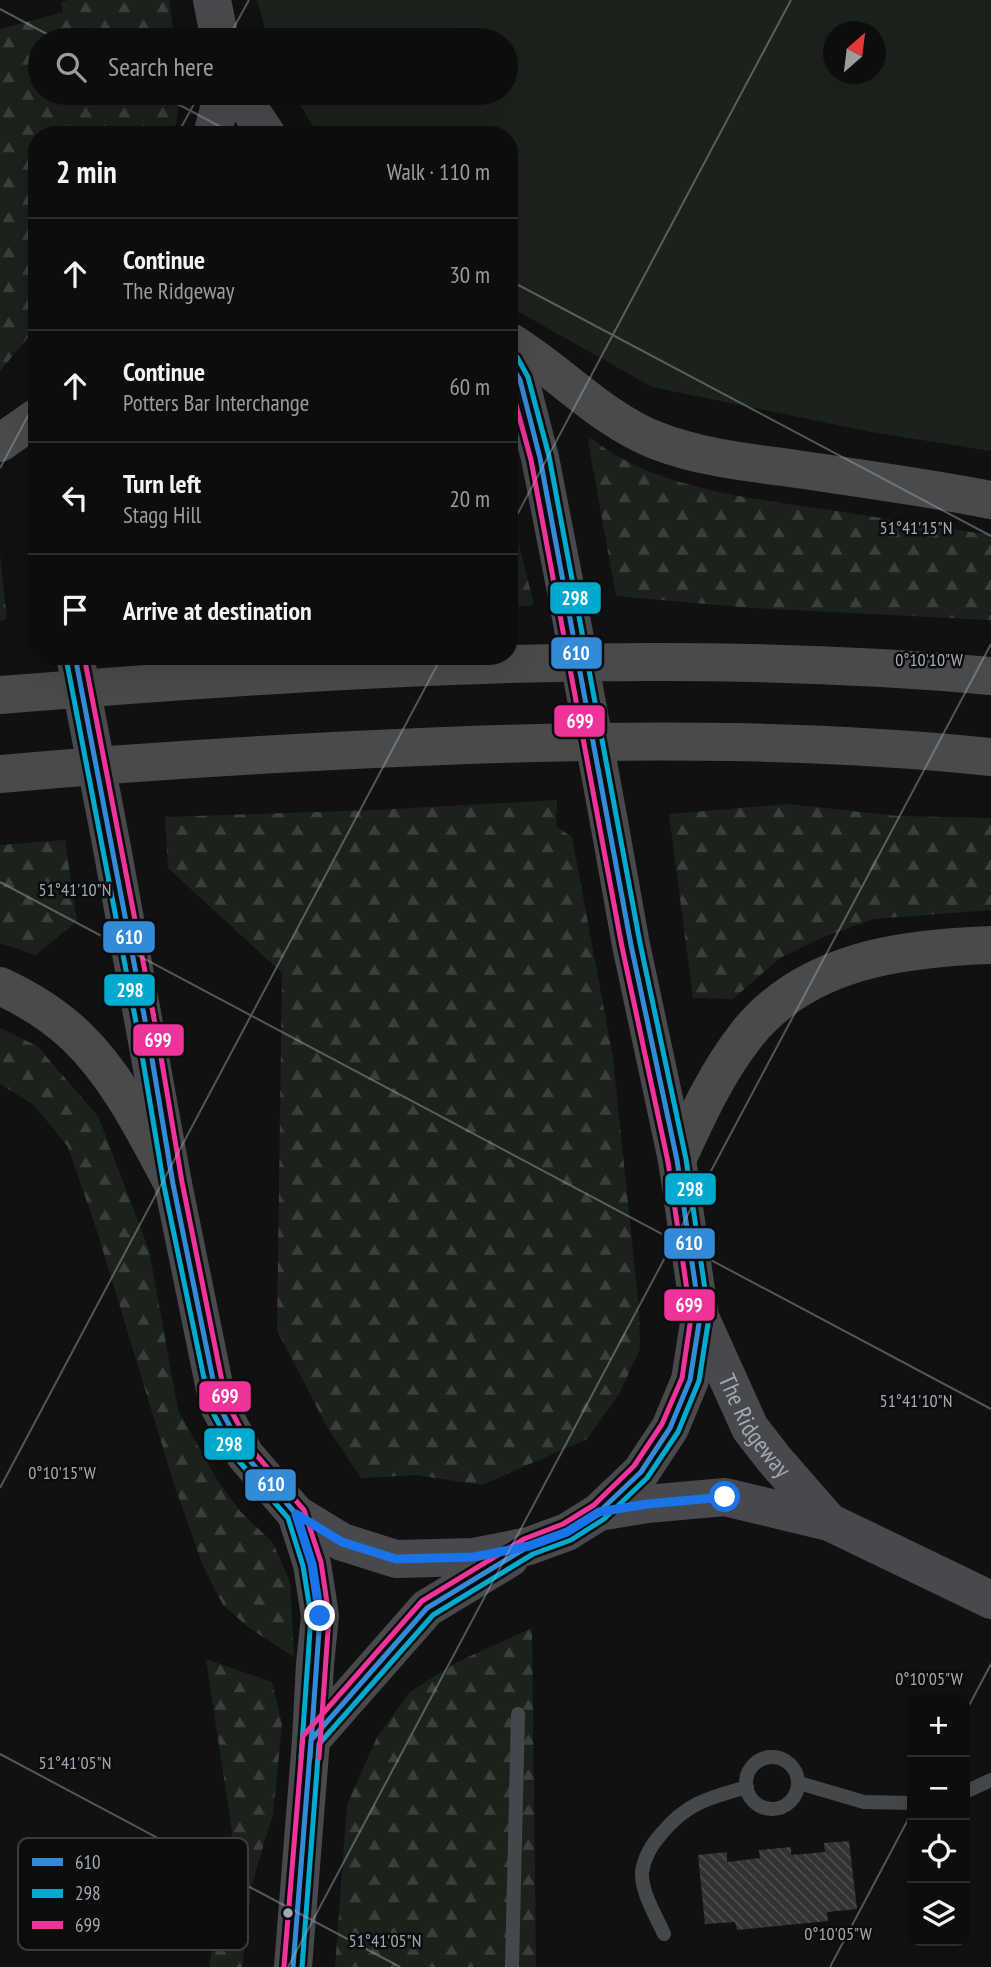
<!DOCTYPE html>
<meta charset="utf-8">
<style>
:root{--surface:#0d0d0d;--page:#1b1b1b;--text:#f1f3f6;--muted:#9a9c9d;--line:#2d2d2e}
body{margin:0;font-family:"PT Sans Narrow",sans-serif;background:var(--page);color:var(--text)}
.controls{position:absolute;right:21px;bottom:21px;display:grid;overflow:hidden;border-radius:14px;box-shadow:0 7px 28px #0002}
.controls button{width:63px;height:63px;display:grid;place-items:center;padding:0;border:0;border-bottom:2px solid var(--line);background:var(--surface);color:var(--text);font:35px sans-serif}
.compass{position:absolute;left:823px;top:21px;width:63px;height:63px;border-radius:50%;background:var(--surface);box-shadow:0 7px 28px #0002;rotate:28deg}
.stop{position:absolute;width:21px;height:21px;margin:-16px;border:5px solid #1a73e8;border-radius:50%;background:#fff}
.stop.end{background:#1a73e8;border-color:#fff;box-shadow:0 2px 7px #0008}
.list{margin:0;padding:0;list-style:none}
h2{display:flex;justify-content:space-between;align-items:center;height:91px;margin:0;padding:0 28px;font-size:30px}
h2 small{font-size:23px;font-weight:400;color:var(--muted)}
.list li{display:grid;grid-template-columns:46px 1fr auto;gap:21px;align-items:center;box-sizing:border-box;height:112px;padding:0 28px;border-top:2px solid var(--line)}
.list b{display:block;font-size:26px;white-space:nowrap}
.list p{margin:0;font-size:23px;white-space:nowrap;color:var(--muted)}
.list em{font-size:23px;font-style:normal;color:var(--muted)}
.icon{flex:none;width:38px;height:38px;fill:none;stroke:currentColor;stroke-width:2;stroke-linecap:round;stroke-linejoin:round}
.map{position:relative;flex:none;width:991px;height:1967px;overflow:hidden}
.search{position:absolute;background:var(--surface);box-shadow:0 7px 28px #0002;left:28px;top:28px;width:490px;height:77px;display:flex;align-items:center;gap:18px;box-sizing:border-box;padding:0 24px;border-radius:38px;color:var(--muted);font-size:26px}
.panel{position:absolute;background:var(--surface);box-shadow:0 7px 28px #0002;left:28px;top:126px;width:490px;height:539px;border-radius:28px}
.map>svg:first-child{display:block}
.green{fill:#1b221b;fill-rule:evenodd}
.forest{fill:url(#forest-firs)}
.building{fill:url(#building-back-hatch)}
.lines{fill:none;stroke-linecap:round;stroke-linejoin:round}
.lane{stroke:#45484a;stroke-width:14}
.primary{stroke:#47494c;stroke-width:38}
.highway{stroke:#484a4c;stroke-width:38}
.primary-bridge{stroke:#47494c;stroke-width:38}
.bus-1-casing{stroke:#0c0c0d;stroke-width:10}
.bus-2-casing{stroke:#0c0c0d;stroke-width:10}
.bus-3-casing{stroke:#0c0c0d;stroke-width:10}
.bus-1{stroke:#338bd7;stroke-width:5}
.bus-2{stroke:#00a9ce;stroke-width:5}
.bus-3{stroke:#ef339a;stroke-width:5}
.route{stroke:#1a73e8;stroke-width:9}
.ticks{fill:none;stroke:#a1aab4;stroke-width:2;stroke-opacity:0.45}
.bus-dot{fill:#a1aab4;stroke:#0c0c0d;stroke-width:2.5}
.labels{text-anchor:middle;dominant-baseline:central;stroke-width:5;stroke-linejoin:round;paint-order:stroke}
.street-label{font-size:24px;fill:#a1aab4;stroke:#0c0c0d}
.key{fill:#0c0c0d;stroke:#393b3f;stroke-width:2}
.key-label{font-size:19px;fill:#a1aab4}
.ticks-label{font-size:18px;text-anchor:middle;fill:#a1aab4;stroke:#0c0c0d;stroke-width:5;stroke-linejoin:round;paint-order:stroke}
.line-badge{stroke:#0c0c0d;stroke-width:2.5}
.badge-label{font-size:19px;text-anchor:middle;font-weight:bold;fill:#fff}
</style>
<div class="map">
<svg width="991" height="1967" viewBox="0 0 991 1967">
<defs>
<pattern id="forest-firs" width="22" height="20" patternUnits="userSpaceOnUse" patternTransform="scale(1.75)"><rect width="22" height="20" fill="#1b221b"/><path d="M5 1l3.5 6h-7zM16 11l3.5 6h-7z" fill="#393f3a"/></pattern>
<pattern id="building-back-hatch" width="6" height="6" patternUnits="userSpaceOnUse" patternTransform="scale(1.75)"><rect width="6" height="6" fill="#313233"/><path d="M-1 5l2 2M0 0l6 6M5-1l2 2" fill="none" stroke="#4c4d4e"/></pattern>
</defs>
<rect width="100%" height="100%" fill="#111"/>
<path class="green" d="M 257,0 L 991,0 L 991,451 L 871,432 L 652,387 L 510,307 L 509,135 L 318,135 L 293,93 L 506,93 L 506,40 L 268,40 ZM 834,32 L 876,32 L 876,74 L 834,74 Z"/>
<path class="forest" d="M 69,0 L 169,0 L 175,40 L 40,40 L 40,93 L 181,93 L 174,135 L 37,135 L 37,327 L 0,371 L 0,29 L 63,12 L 61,2 Z
M 591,438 C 656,491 764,500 844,512 C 893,520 942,528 991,535 L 991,620 L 752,608 L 616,596 L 588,441 Z
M 509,504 L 534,605 L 509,608 Z
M 0,556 L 7,619 L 0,621 Z
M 557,800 L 556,826 L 572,837 L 613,1058 L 639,1309 L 640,1349 L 619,1394 L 587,1439 L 482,1485 L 416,1475 L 361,1478 L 327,1427 L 277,1330 L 282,973 L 168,868 L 165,817 L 377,810 Z
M 788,804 L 898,816 L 991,818 L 991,910 L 874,919 L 823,937 L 780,958 L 733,999 L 693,998 L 669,814 Z
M 65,840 L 77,921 L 36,955 L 0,943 L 0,845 Z
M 0,1028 L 37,1046 L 98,1116 L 149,1250 L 178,1410 L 217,1480 L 240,1511 L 273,1543 L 290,1582 L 294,1657 L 248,1627 L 223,1605 L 203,1566 L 173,1481 L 97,1231 L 68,1147 L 34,1105 L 0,1084 Z
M 532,1628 L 536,1967 L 335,1967 L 347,1805 L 377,1737 L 410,1692 L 457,1662 Z
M 206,1659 L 272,1682 L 282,1724 L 276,1785 L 273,1814 L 252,1883 L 242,1967 L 209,1967 L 232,1832 Z"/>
<path class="building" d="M 849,1841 L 857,1909 L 827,1912 L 828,1921 L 737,1930 L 735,1922 L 705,1924 L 698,1855 L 727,1852 L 727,1862 L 760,1858 L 759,1850 L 791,1847 L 791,1855 L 825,1852 L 824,1843 Z"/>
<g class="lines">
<path class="lane" d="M746 1783a26 26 0 1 1 52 0a26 26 0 1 1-52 0Z
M 799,1783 L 864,1802 L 912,1803
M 965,1792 L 991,1780
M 664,1934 C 656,1916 641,1892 642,1872 C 644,1857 653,1843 662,1833 C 688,1802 709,1798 747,1787
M 512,1967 L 518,1714"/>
<g class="primary">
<path d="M 212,0 L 220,40"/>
<path d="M 239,93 L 267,135"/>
<path d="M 212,135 L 223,93"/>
<path d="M 509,361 L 520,380 L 540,458 L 568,601"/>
<path d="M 112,848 L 173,1184 L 218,1404 L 245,1455 L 296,1514 L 342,1542 L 396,1559 L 474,1557 L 529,1546 L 567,1532 L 599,1512 L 641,1472 L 670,1428 L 690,1380 L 700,1317 L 677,1160 L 631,945 L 609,822"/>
<path id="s1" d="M 700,1317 L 750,1428 L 774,1459 L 829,1522"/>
<path d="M 599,1512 L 647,1504 L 725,1497 L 829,1522 L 991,1600"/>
<path d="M 311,1740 L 427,1608 L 510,1558"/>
<path d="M 293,1967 L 311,1740 L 315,1664 L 320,1616 L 312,1564 L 296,1514"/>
</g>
<path class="highway" d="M 509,341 C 559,371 600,418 655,440 C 698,457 744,462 790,468 C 857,478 925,487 991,500
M 0,443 L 37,417
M 0,695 C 329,669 661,646 991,676
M 0,774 C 156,760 312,751 469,745 C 643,739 818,739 991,757
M 0,986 C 28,999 54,1015 76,1036 C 118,1076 146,1134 173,1184
M 677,1160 C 697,1116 717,1072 747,1034 C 806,960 903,948 991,945"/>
<path class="primary-bridge" d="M 568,601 L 609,822
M 75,656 L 112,848"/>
<defs>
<path id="bus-1" d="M 75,656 L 149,1041 L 173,1184 L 218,1404 L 245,1455 L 296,1514 L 312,1564 L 320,1616 L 310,1758
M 293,1967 L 311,1740 L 427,1608 L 529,1546 L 567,1532 L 599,1512 L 641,1472 L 670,1428 L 690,1380 L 700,1317 L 677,1160 L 631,945 L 540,458 L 520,380 L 509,361"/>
<path id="bus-2" d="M 66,658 L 140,1043 L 164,1186 L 210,1407 L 238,1460 L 288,1518 L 303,1566 L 311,1616 L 301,1758
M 302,1967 L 319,1744 L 433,1615 L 533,1554 L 571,1540 L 604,1519 L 647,1478 L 678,1432 L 699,1381 L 709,1317 L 686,1159 L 640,943 L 549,456 L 528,377 L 517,357"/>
<path id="bus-3" d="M 84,656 L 158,1039 L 182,1182 L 226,1401 L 252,1450 L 304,1510 L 321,1562 L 329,1616 L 319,1758
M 284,1966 L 303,1736 L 422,1601 L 524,1539 L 563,1524 L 594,1505 L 634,1466 L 662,1424 L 682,1378 L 691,1317 L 668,1162 L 622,947 L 531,460 L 509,379"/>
</defs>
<use href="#bus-1" class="bus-1-casing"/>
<use href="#bus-2" class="bus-2-casing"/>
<use href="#bus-3" class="bus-3-casing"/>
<use href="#bus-1" class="bus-1"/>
<use href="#bus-2" class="bus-2"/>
<use href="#bus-3" class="bus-3"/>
</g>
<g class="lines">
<path class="route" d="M 320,1616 L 312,1564 L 296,1514 L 342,1542 L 396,1559 L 474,1557 L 529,1546 L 567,1532 L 599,1512 L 647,1504 L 725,1497"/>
</g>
<path class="ticks" d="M 0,9 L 58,40M 227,40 L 249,0M 157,93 L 236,135M 177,135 L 200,93M 509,280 L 991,536M 0,468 L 37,399M 509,530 L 791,0M 0,882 L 991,1409M 0,1488 L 442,656M 965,1713 L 991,1664M 0,1754 L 400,1967M 288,1967 L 991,644M 830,1967 L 912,1812"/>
<circle class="bus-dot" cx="288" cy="1913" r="6"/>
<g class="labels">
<g class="street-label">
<text stroke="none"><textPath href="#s1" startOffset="122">The Ridgeway</textPath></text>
</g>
</g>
<rect x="18" y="1838" width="230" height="112" rx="10" class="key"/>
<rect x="32" y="1858" width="31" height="8" fill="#338bd7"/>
<rect x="32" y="1889" width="31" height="9" fill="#00a9ce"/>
<rect x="32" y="1921" width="31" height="8" fill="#ef339a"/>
<g class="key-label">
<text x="75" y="1869">610</text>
<text x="75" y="1900">298</text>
<text x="75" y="1932">699</text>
</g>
<g class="ticks-label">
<text x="916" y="534">51°41'15"N</text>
<text x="929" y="666">0°10'10"W</text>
<text x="75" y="896">51°41'10"N</text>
<text x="916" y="1407">51°41'10"N</text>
<text x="62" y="1479">0°10'15"W</text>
<text x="929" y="1685">0°10'05"W</text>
<text x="75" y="1769">51°41'05"N</text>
<text x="838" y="1940">0°10'05"W</text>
<text x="385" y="1947">51°41'05"N</text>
</g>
<g class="line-badge">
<rect x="549" y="581" width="53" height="34" rx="7" fill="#00a9ce"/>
<rect x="550" y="636" width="53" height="34" rx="7" fill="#338bd7"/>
<rect x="553" y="704" width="53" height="34" rx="7" fill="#ef339a"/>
<rect x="102" y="920" width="54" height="34" rx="7" fill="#338bd7"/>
<rect x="103" y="973" width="53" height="34" rx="7" fill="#00a9ce"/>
<rect x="132" y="1023" width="53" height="34" rx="7" fill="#ef339a"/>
<rect x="664" y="1172" width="53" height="34" rx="7" fill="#00a9ce"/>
<rect x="663" y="1227" width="53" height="33" rx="7" fill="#338bd7"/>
<rect x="663" y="1288" width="53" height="34" rx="7" fill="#ef339a"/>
<rect x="198" y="1380" width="54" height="33" rx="7" fill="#ef339a"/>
<rect x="203" y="1427" width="53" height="34" rx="7" fill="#00a9ce"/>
<rect x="244" y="1468" width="53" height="34" rx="7" fill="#338bd7"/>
</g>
<g class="badge-label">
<text x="575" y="605">298</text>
<text x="576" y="660">610</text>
<text x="580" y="728">699</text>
<text x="129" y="944">610</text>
<text x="130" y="997">298</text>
<text x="158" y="1047">699</text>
<text x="690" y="1196">298</text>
<text x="689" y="1250">610</text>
<text x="689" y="1312">699</text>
<text x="225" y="1403">699</text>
<text x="229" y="1451">298</text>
<text x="271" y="1491">610</text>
</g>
</svg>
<div class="controls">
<button>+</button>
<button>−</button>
<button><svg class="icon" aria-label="locate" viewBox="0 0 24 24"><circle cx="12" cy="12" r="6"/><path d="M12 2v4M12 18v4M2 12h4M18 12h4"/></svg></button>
<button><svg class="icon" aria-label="layers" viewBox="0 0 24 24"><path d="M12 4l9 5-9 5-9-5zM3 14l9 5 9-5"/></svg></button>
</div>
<svg class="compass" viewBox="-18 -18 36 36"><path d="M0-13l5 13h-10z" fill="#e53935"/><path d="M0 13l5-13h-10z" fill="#9a9c9d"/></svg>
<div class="stop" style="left:725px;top:1497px"></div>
<div class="stop end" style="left:320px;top:1616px"></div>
<div class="search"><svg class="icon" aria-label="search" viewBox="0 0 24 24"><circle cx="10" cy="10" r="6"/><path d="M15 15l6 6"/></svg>Search here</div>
<section class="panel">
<h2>2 min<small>Walk · 110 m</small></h2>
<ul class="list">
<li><svg class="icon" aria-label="ahead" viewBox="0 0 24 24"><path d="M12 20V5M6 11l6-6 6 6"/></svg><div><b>Continue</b><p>The Ridgeway</p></div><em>30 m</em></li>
<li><svg class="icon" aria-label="ahead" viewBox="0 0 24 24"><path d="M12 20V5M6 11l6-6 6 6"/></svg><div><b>Continue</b><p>Potters Bar Interchange</p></div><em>60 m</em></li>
<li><svg class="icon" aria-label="left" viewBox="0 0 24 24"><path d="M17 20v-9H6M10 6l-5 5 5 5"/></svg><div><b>Turn left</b><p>Stagg Hill</p></div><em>20 m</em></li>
<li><svg class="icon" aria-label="arrive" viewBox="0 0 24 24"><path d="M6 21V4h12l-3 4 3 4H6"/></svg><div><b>Arrive at destination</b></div></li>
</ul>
</section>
</div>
